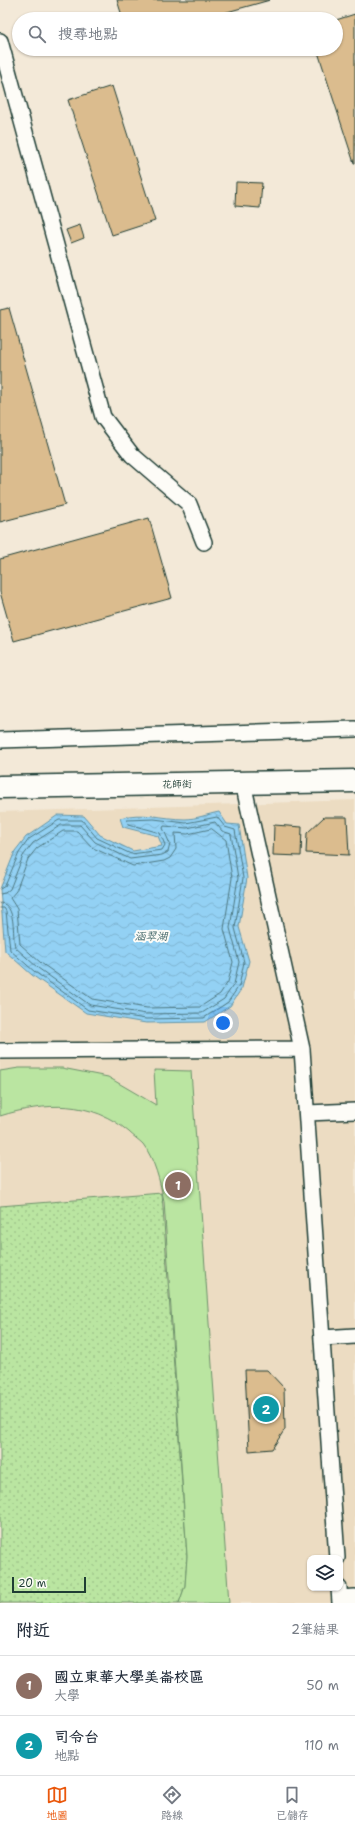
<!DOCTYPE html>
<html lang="zh-TW">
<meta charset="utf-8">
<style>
:root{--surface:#fff;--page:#f2f2f3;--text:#1f2937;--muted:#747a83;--line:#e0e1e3;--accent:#ea580c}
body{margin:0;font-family:"Shantell Sans","LXGW WenKai TC",sans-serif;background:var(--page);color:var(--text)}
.controls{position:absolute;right:12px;bottom:12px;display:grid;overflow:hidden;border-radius:8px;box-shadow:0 1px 3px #0004}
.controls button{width:36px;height:36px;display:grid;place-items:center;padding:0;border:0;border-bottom:1px solid var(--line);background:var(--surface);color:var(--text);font:20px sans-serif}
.scale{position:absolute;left:12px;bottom:10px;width:74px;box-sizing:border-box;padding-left:4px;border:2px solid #1f3d34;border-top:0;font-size:11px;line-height:14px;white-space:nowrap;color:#1f3d34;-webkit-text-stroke:3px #fdfcf7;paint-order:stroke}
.you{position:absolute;left:223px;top:1023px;width:14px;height:14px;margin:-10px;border:3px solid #fff;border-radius:50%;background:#1a73e8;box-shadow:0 0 0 6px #1a73e833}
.badge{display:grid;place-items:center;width:26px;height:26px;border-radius:50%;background:var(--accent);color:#fff;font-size:13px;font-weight:700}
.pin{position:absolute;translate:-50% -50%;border:2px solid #fff;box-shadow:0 1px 4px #0006}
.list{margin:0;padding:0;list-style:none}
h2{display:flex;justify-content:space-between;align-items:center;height:52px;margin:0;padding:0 16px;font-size:17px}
h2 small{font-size:13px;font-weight:400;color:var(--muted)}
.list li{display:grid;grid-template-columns:26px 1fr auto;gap:12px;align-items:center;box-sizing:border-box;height:60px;padding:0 16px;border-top:1px solid var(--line)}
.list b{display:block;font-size:15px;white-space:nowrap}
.list p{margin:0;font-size:13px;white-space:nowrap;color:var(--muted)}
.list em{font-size:13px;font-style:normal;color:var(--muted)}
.icon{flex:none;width:22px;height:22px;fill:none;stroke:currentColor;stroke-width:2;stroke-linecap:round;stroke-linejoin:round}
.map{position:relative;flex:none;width:355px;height:1603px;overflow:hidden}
.search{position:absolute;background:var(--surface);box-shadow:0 1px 3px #0004;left:12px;right:12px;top:12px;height:44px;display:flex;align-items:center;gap:10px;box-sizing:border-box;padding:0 14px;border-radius:22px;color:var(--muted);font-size:15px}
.sheet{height:172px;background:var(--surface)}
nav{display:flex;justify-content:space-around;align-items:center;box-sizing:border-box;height:56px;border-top:1px solid var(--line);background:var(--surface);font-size:11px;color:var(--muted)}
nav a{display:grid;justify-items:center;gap:2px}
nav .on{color:var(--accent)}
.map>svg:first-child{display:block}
.built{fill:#ecdcc2;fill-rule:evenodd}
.grass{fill:url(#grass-dots);stroke:#6c916a}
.garden{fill:#bae5a1;stroke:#6c916a}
.water{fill:url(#water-waves);stroke:#6596a7}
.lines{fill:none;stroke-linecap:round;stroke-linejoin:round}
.shore{stroke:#4d7881;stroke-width:1}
.building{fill:#dbbc8e;stroke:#1f3d34}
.lane-casing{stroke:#1f3d34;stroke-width:18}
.secondary-casing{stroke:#1f3d34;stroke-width:25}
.lane{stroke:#fdfcf7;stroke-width:15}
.secondary{stroke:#fdfcf7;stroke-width:22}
.labels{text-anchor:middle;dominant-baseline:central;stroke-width:4;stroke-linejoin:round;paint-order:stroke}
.street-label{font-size:10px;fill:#1f3d34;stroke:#fdfcf7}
.water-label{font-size:11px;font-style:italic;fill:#3c6264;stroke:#fdfcf7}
</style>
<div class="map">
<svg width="355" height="1603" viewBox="0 0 355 1603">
<defs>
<pattern id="grass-dots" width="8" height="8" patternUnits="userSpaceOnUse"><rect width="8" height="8" fill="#bae5a1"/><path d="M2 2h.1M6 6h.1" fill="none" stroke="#9fc58b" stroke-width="1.8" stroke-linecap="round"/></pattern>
<pattern id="water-waves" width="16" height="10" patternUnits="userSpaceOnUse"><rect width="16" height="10" fill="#93d1f4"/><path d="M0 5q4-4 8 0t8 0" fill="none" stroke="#7eb4d2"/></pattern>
</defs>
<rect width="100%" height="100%" fill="#f3e9d8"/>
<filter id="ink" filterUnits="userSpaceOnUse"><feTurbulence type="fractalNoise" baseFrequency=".025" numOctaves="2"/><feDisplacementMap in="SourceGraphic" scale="8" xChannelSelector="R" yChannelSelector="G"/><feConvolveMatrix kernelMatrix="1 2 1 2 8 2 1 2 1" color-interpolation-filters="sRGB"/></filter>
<g filter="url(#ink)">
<path class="built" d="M 355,800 L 355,1603 L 0,1603 L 0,812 ZM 310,1558 L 340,1558 L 340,1588 L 310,1588 Z"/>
<path class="grass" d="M 162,1193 L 187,1556 L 185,1586 L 179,1603 L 0,1603 L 0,1206 Z"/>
<path class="garden" d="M 19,1068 L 62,1068 L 108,1077 L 156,1105 L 154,1070 L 191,1071 L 229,1603 L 179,1603 L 185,1586 L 187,1556 L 164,1201 C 160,1182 155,1160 143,1144 C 139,1140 133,1136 129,1132 C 92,1100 45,1102 0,1116 L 0,1071 Z"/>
<path class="water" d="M 219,812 L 227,824 L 239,825 L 247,878 L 239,927 L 249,961 L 242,988 L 230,1006 L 205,1022 L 146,1023 L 86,1013 L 32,975 L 5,951 L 0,889 L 15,851 L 26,837 L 58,815 L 84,816 L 100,835 L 133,851 L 162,846 L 158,836 L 123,827 L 120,818 C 142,811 162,819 185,819 C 196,819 208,814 219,812 Z"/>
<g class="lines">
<path class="shore" d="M 212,829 L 226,840 L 232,878 L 224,929 L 233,962 L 228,982 L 220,994 L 200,1007 L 147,1008 L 92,999 L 41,963 L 20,944 L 17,909 L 10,898 L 16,891 L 28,859 L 37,848 L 63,831 L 77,831 L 93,848 L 133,866 L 164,861 L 170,858 L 176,849 L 175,833 L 187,834 Z
M 0,889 L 5,886 L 19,853 L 29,839 L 59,820 L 82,820 L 97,838 L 131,854 L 162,850 L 165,845 L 160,833 L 128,824 L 127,820 L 154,819 L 186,823 L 217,817 L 225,827 L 235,830 L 243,878 L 235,928 L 244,962 L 239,986 L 228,1002 L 204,1018 L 146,1019 L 88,1010 L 35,972 L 10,950 L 6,911 L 4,908 L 0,908
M 0,894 L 5,893 L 10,889 L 23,856 L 33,843 L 61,825 L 80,825 L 95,842 L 130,859 L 162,855 L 168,852 L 170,844 L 163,828 L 164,826 L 187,828 L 215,822 L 222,831 L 231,834 L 238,878 L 230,928 L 239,962 L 234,984 L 224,999 L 202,1013 L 146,1014 L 90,1005 L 38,968 L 15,947 C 12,935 17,904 0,903"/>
</g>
<path class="building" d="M 117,0 L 270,0 L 202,19 L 123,19 Z
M 355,14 L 355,163 L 354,163 L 317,49 L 336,49 L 336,20 Z
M 112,86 L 155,221 L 112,235 L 68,100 Z
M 236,182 L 262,183 L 260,208 L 235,206 Z
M 80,225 L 84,238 L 71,243 L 66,230 Z
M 9,308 L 65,505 L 0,522 L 0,310 Z
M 149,518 L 172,598 L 14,641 L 0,592 L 0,559 Z
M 324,817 L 347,817 L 349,855 L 306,853 L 307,833 Z
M 274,825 L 302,827 L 301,856 L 273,855 Z
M 245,1370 L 267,1370 L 284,1388 L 285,1429 L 272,1449 L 249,1451 Z"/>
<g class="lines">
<defs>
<path id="lane" d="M 0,41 L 103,417 L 132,455 L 189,504 L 204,542
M 0,740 L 355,729
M 243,783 L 302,1049
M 0,1051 L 302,1049 L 337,1558
M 307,1113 L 355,1111
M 322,1338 L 355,1336
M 339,1588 L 340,1603
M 340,1598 L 355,1597"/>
<path id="secondary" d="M 0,787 L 355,781"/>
</defs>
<use href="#lane" class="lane-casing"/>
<use href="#secondary" class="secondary-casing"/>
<use href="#lane" class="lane"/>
<use href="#secondary" class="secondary"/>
</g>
</g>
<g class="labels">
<g class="street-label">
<text transform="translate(177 784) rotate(-1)">花師街</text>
</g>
<g class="water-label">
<text x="151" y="936">涵翠湖</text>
</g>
</g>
</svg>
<div class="controls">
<button><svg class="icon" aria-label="layers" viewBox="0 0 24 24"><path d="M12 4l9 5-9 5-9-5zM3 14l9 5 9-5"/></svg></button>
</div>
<div class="scale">20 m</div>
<div class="you"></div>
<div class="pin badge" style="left:178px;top:1185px;background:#8d6e63">1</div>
<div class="pin badge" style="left:266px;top:1409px;background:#0f9aa8">2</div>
<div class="search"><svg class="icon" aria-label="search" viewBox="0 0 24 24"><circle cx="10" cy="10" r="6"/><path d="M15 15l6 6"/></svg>搜尋地點</div>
</div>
<section class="sheet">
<h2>附近<small>2筆結果</small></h2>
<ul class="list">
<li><span class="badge" style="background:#8d6e63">1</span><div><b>國立東華大學美崙校區</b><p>大學</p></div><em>50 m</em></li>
<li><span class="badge" style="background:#0f9aa8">2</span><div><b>司令台</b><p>地點</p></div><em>110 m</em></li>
</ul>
</section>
<nav>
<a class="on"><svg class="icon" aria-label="map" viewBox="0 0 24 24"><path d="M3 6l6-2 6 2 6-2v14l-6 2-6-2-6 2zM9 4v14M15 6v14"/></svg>地圖</a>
<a><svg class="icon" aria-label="directions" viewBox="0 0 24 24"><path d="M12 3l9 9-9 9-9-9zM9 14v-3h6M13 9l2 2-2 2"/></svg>路線</a>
<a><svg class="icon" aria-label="saved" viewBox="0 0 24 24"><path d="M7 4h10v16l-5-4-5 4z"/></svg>已儲存</a>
</nav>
